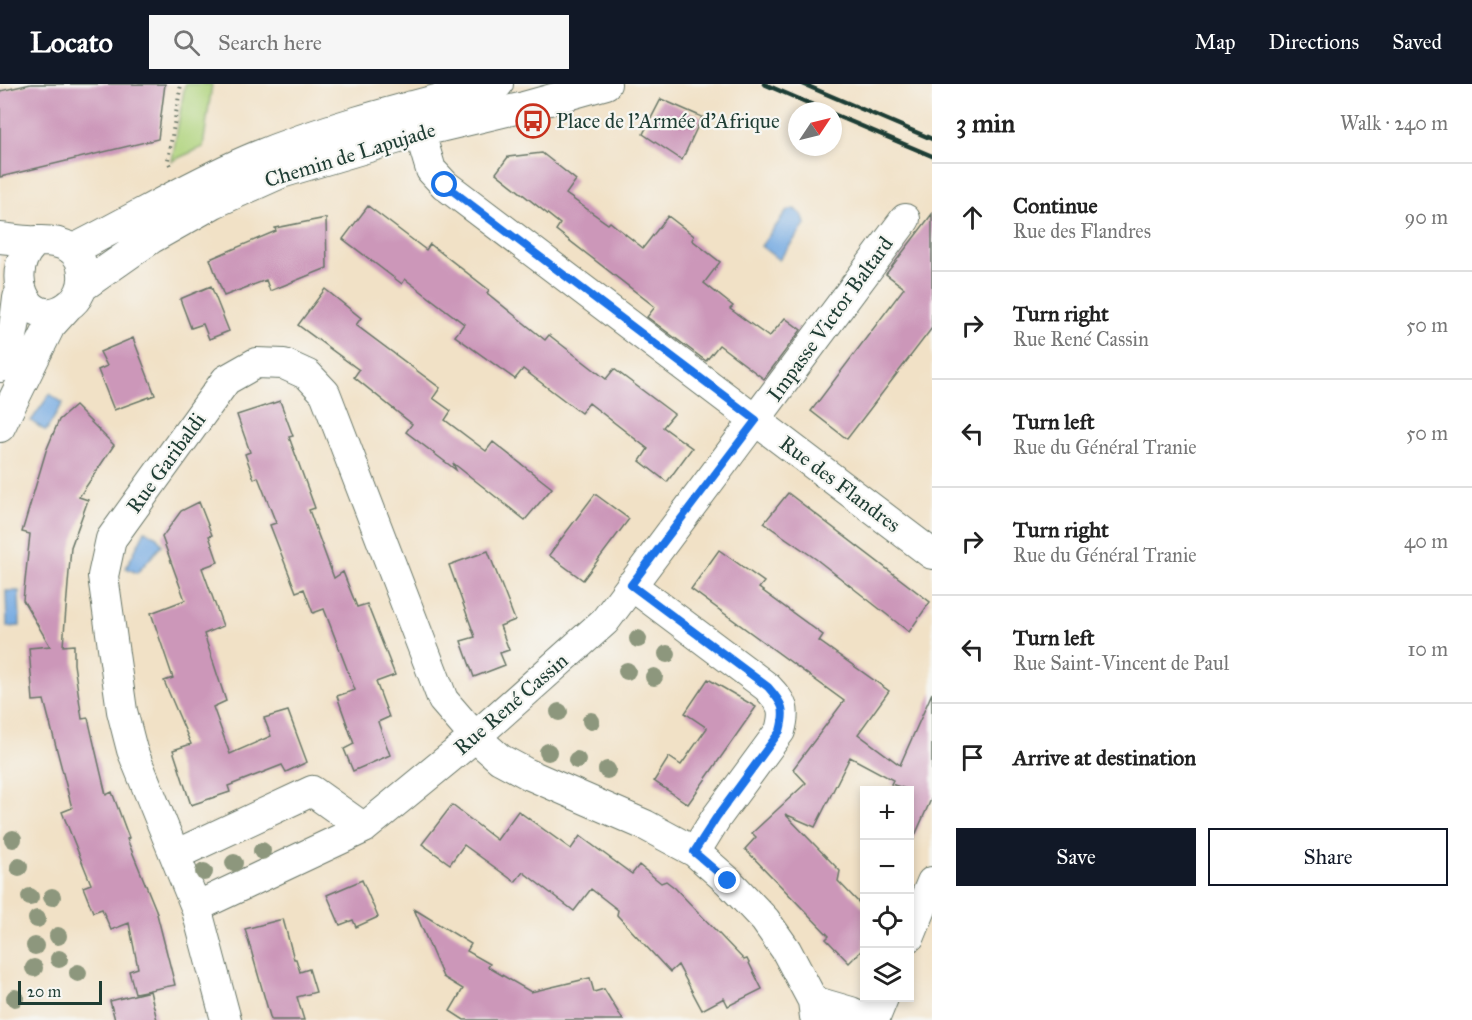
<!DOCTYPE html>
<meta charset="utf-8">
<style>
:root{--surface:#fff;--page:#f6f6f6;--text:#222;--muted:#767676;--line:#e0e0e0;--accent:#111827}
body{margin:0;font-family:"IM FELL Great Primer",serif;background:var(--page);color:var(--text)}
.controls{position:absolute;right:18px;bottom:18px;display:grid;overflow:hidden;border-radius:0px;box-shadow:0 3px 9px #0003}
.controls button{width:54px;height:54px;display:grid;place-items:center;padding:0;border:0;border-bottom:2px solid var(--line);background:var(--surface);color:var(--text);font:30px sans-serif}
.compass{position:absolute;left:788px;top:18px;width:54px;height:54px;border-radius:50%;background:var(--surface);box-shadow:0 3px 9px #0003;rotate:55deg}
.scale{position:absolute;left:18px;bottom:15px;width:84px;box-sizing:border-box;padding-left:6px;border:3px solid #1f3d34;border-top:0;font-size:16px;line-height:21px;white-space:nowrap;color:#1f3d34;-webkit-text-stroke:4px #f6f6f2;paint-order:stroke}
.stop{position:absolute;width:18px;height:18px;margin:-14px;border:4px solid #1a73e8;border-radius:50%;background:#fff}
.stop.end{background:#1a73e8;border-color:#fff;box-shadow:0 2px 6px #0008}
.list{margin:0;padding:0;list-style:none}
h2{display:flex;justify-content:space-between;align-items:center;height:78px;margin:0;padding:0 24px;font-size:26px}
h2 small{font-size:20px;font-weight:400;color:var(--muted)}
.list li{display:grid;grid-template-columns:39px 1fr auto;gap:18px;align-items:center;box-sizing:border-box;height:108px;padding:0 24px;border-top:2px solid var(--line)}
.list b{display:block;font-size:22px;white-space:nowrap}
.list p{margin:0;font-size:20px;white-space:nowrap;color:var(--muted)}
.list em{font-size:20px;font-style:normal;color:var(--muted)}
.actions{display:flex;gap:12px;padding:18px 24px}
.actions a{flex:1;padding:14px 0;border:2px solid var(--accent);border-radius:0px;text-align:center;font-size:21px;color:var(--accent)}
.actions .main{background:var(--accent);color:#fff}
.icon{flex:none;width:33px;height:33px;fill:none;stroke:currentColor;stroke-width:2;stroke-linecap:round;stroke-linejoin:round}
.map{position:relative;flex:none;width:932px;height:936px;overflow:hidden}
header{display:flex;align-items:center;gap:36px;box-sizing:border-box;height:84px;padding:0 30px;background:var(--accent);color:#fff}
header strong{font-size:28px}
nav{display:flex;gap:33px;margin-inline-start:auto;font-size:21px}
.search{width:420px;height:54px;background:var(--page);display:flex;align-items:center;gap:15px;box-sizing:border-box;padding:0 21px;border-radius:0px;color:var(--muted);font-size:22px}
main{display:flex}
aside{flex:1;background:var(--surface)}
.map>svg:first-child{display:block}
.green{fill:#afd37b;stroke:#678858;stroke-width:1.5}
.water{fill:#73a9e1;stroke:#49738a;stroke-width:1.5}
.building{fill:#cc97b9}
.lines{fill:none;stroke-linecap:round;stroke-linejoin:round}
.minor-casing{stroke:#687667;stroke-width:32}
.path{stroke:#687667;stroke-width:4;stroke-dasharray:1.5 4.5;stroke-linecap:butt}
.minor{stroke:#fff;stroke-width:30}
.rail{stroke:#1f3d34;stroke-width:4.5}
.tree{fill:#8d977d}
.route{stroke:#1a73e8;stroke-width:8}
.labels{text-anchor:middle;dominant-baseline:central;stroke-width:4.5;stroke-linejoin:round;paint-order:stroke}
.poi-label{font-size:21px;fill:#1f3d34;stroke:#f6f6f2;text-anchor:start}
.street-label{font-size:21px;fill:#1f3d34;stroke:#f6f6f2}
</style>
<header>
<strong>Locato</strong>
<div class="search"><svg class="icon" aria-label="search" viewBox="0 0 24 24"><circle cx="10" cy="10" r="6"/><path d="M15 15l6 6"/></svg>Search here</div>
<nav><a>Map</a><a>Directions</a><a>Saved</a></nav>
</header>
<main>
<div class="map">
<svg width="932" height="936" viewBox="0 0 932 936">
<rect width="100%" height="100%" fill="#f6f6f2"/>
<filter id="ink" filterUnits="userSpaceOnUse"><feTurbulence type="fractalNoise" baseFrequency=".0167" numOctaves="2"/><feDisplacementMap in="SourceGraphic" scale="12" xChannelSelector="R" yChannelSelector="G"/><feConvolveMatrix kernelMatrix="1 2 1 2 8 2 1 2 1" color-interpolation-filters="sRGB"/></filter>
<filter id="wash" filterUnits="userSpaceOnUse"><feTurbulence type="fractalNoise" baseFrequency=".008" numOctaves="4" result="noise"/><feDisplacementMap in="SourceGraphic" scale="24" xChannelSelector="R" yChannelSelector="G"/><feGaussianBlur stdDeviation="1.35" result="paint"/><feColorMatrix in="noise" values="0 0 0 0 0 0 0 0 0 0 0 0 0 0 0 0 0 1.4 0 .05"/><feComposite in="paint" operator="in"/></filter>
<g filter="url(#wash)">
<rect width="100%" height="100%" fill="#f1e1c6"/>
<path class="green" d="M 185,0 L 212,0 L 203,63 L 172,77 Z"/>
<path class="water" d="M 794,125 C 802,129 804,133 805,141 L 779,176 L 761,162 L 787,127 Z
M 50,310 L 63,319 L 46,347 L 31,337 Z
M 145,447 L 157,453 L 162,461 L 137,489 L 126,484 Z
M 6,507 L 19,507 L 20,542 L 7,543 Z"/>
<g id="blocks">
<path class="building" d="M 31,0 L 165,0 L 158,55 L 0,93 L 0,7 Z
M 661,15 L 702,33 L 682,76 L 643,50 Z
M 542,69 L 576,96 L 566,110 L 608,140 L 610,138 L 643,164 L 668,132 L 694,152 L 692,156 L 720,178 L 704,199 L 733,222 L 730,225 L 769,253 L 785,234 L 801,246 L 764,295 L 719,261 L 706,277 L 647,233 L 655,223 L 556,146 L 560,140 L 496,89 L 508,73 Z
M 368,122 L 426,166 L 430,160 L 489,206 L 487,209 L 545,256 L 549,251 L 606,295 L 614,285 L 674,330 L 663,343 L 692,364 L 667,398 L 640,377 L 648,365 L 589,319 L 581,329 L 523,285 L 515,295 L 455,252 L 464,240 L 405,195 L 402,200 L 343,155 Z
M 932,130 L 932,244 L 847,355 L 811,327 L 904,204 L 886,190 Z
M 326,134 L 327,184 L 270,207 L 266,196 L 224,212 L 210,175 L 276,147 L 275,144 Z
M 211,202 L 229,247 L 209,255 L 203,240 L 191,244 L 180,215 Z
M 325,205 L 361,234 L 356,241 L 440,304 L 433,314 L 451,327 L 445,336 L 486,367 L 493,358 L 552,404 L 525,436 L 453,379 L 456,386 L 406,348 L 412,340 L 354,293 L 359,286 L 298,241 Z
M 133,254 L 155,311 L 114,326 L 98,286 L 107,282 L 100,268 Z
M 280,317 L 293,352 L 289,353 L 315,424 L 309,426 L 334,494 L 343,488 L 357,523 L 367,520 L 395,591 L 376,598 L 389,633 L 378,638 L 390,671 L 353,687 L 344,665 L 354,660 L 337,612 L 355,606 L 324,525 L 313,529 L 304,505 L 296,508 L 270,441 L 276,439 L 258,393 L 254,395 L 245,370 L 250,368 L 237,331 Z
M 75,322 L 114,361 L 79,413 L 88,416 L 71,463 L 63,562 L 74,561 L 74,580 L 82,635 L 88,634 L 106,711 L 112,708 L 129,754 L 127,755 L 156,826 L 175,901 L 135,909 L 129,887 L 138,884 L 129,839 L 111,846 L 102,825 L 93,828 L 83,803 L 91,800 L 62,728 L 72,724 L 44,616 L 33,617 L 29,564 L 50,562 L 23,516 L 30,450 L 22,448 L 46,367 L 59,336 Z
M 788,409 L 930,518 L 909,548 L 816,475 L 764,439 Z
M 595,410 L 629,435 L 583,496 L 549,471 Z
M 199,418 L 212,451 L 209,452 L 218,478 L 202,484 L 223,542 L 204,550 L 226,617 L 213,623 L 230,670 L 271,652 L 264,634 L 288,627 L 307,678 L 286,688 L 282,681 L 228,702 L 230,708 L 191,721 L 173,666 L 191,660 L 164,597 L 173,594 L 151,529 L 185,516 L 162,453 L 181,427 Z
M 719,466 L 764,498 L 759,504 L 823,551 L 819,557 L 889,607 L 858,650 L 900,681 L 932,609 L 932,713 L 909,765 L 909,706 L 891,700 L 893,696 L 850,673 L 815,743 L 785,730 L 840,787 L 838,797 L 864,824 L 864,864 L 849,879 L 826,855 L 829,852 L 745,765 L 756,753 L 752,749 L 806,699 L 793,685 L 844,617 L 691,505 Z
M 488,467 L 515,536 L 500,542 L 509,566 L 500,569 L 505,581 L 474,593 L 461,557 L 475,553 L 449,481 Z
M 708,595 L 756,623 L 688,720 L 654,697 L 669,673 L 681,681 L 707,644 L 685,629 Z
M 452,721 L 497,756 L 518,727 L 571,765 L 580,752 L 632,790 L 639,781 L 661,799 L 666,797 L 675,804 L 744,876 L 747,875 L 762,905 L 728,922 L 724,914 L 702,926 L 678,881 L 670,888 L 617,831 L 618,826 L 591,805 L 574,827 L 523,788 L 515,798 L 464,761 L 450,780 L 422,760 Z
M 362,796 L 378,833 L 356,843 L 353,836 L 340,841 L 327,811 Z
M 414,825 L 471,860 L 467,867 L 490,880 L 488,883 L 531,908 L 590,894 L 594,908 L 604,905 L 623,936 L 464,936 L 450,927 L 463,905 L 443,893 Z
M 283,835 L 294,875 L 296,875 L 300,888 L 309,885 L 316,908 L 297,913 L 304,936 L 271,936 L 245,845 Z
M 150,907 L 157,936 L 115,936 L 110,917 Z"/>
</g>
</g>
<g filter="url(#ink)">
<use href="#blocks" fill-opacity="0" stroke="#687667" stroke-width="1.5"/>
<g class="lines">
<defs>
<path id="minor" d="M 412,22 L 431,86 L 445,101 L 932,470
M 0,154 C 12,155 25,158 37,157 C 60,156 82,163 83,190 C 84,202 79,215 68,222 C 27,251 0,184 37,157
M 72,166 C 131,137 187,102 248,76 C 328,42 413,22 498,0
M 82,203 L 152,154 L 214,119 L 281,89 L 419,48 L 524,23 L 606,0
M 0,283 C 13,260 15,239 18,213
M 0,343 L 50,242 L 69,221
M 631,501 L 767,603 C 783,620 786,625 780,647 L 716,734 L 695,768
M 175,771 L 312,707 L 364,744
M 196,823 L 364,744 L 475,653 L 605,537 L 905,135
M 910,852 L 932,798
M 813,917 L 851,928 L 868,936
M 226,936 L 196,823 L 132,666 L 122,627 L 103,492 L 111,455 L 226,296 L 256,279 L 284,280 L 308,291 L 325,309 L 443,616 L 475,653 L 500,675 L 528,690 L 645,741 L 695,768 L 728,797 L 765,836 L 786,866 L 813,917 L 815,933 L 818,936
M 874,936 L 883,914"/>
</defs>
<use href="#minor" class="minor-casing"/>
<path class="path" d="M 170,81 L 168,76 L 181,0"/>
<use href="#minor" class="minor"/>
<path class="rail" d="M 764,0 L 827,27
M 803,0 L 932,55
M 833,30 L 932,72"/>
</g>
<g class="tree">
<circle cx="638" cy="555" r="9"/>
<circle cx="667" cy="570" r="9"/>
<circle cx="627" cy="587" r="9"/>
<circle cx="654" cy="593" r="9"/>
<circle cx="559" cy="628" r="9"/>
<circle cx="591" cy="637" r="9"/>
<circle cx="548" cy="668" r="9"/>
<circle cx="577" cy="676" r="9"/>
<circle cx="607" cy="686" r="9"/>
<circle cx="13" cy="755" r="9"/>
<circle cx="262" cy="767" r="9"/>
<circle cx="234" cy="779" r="9"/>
<circle cx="19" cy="783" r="9"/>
<circle cx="204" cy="788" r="9"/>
<circle cx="30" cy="813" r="9"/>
<circle cx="52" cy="813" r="9"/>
<circle cx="37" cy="835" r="9"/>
<circle cx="58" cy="852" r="9"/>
<circle cx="35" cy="862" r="9"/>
<circle cx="59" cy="875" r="9"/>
<circle cx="34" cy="884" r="9"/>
<circle cx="78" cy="889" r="9"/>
<circle cx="15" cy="914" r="9"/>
</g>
</g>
<g class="lines" filter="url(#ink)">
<path class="route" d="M 445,101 L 756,336 L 631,501 L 768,603 C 783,620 786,625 780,647 L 716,734 L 694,768 L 728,797"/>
</g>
<defs>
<symbol id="bus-ring" viewBox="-11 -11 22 22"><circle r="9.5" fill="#f6f6f2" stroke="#c8321e" stroke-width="1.5"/><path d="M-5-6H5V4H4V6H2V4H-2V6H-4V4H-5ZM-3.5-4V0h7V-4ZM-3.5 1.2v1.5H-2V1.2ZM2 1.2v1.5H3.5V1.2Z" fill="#c8321e"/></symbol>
</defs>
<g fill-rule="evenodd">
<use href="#bus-ring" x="514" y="18" width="38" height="38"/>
</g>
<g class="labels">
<g class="poi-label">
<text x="556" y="37">Place de l'Armée d'Afrique</text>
</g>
<g class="street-label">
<text transform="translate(350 71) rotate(-17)">Chemin de Lapujade</text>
<text transform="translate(830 235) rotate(-54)">Impasse Victor Baltard</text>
<text transform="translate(166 379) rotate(-54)">Rue Garibaldi</text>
<text transform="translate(840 400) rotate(37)">Rue des Flandres</text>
<text transform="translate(511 620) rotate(-41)">Rue René Cassin</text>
</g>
</g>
</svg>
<div class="controls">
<button>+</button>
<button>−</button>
<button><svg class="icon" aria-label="locate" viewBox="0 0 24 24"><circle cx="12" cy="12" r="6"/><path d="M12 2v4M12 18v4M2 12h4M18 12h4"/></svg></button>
<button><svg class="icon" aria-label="layers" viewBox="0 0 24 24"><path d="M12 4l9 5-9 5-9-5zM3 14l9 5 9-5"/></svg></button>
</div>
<svg class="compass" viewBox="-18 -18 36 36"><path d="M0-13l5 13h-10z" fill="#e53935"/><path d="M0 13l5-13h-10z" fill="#767676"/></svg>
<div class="scale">20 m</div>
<div class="stop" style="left:445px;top:101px"></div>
<div class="stop end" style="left:728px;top:797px"></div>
</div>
<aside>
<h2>3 min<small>Walk · 240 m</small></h2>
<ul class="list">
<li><svg class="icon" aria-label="ahead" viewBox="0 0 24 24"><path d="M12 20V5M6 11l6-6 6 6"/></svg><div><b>Continue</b><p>Rue des Flandres</p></div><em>90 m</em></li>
<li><svg class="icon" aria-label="right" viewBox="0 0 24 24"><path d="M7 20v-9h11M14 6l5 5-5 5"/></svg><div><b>Turn right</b><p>Rue René Cassin</p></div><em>50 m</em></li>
<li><svg class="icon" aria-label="left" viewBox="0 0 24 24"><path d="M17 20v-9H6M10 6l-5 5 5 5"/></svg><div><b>Turn left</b><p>Rue du Général Tranie</p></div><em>50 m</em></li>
<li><svg class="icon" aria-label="right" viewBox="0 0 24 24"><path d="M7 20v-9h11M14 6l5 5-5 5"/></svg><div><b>Turn right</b><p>Rue du Général Tranie</p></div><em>40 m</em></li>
<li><svg class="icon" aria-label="left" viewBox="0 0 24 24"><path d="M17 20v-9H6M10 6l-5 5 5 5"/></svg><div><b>Turn left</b><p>Rue Saint-Vincent de Paul</p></div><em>10 m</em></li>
<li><svg class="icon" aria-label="arrive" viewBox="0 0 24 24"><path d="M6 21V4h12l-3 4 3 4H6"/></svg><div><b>Arrive at destination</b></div></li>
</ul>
<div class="actions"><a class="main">Save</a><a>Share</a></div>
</aside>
</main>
